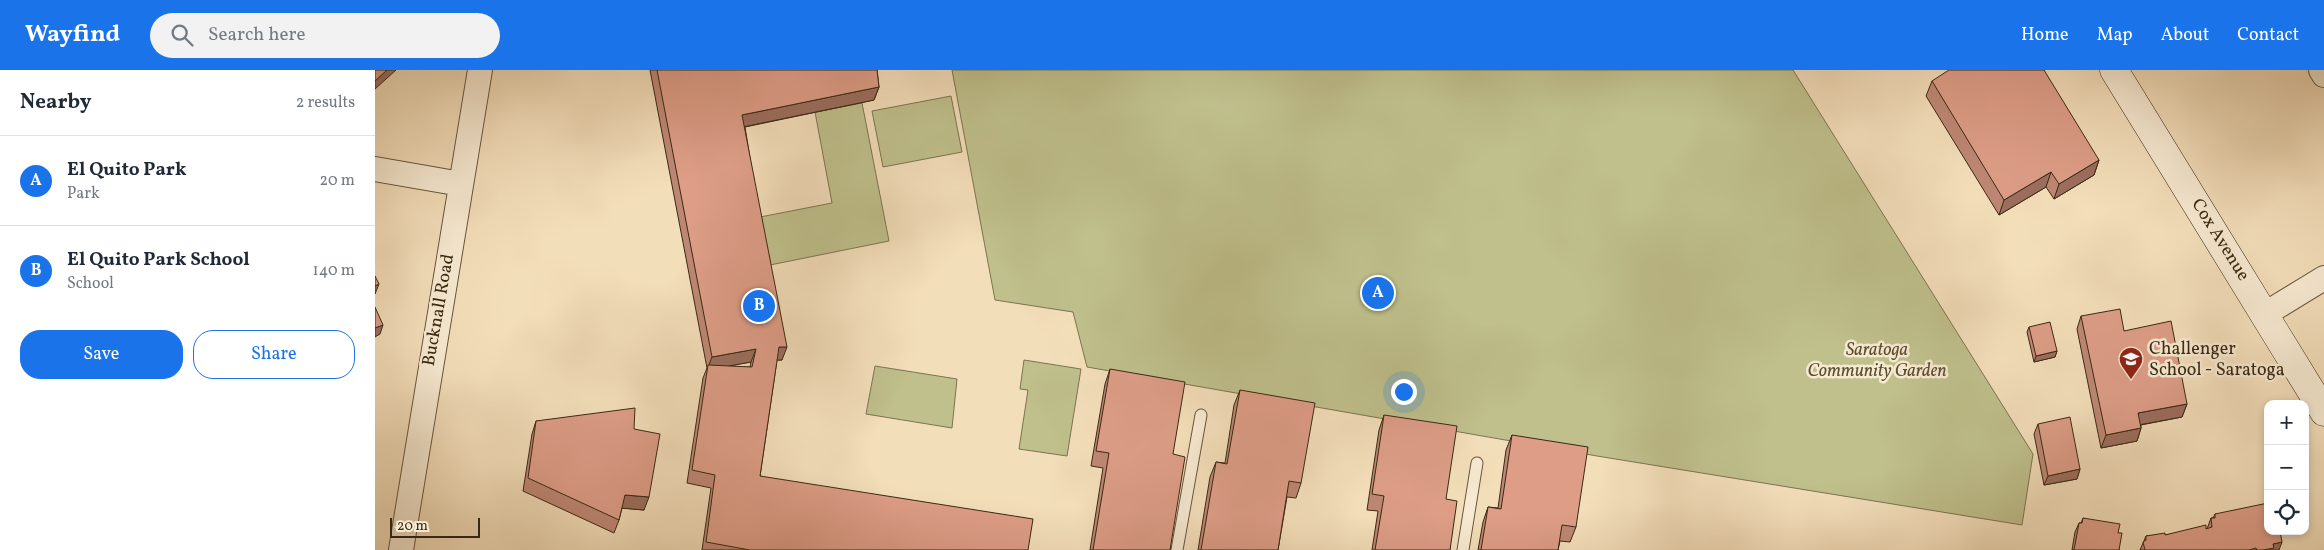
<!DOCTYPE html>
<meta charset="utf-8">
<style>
:root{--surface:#fff;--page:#f2f2f3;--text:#1f2937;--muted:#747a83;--line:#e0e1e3;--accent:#1a73e8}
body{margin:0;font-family:Vollkorn,serif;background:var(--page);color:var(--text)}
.controls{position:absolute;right:15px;bottom:15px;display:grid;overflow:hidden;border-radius:10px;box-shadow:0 2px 8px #0003}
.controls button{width:45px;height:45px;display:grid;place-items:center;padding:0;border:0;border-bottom:1px solid var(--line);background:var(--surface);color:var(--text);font:25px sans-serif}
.scale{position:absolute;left:15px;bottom:12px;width:90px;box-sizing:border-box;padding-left:5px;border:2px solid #3a2912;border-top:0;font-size:14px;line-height:18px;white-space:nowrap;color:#3a2912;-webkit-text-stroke:4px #f7ead2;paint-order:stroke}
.you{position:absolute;left:1028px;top:321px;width:18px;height:18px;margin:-12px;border:4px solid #fff;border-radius:50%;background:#1a73e8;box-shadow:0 0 0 8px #1a73e833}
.badge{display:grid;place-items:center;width:32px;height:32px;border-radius:50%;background:var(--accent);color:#fff;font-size:16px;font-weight:700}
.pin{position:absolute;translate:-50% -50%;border:2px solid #fff;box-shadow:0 1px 5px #0006}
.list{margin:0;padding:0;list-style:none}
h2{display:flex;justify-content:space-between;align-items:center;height:65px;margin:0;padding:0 20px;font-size:21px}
h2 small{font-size:16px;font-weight:400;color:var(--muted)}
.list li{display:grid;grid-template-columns:32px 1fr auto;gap:15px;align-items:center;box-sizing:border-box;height:90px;padding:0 20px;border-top:1px solid var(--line)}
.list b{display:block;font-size:19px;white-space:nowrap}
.list p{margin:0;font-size:16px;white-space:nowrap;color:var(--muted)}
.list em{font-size:16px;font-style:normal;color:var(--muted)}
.actions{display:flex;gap:10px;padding:15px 20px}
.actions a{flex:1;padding:11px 0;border:1px solid var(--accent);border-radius:20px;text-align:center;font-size:18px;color:var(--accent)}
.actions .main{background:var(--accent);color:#fff}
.icon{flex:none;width:28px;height:28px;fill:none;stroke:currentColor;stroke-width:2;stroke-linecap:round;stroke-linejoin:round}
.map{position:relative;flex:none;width:1949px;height:480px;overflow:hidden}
header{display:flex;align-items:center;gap:30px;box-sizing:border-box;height:70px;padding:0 25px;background:var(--accent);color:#fff}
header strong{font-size:24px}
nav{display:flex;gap:28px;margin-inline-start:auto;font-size:18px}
.search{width:350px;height:45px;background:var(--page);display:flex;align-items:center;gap:12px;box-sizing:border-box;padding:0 18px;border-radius:28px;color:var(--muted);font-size:19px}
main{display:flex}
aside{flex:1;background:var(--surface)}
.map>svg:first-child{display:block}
.green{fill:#bfc08c;stroke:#7c744f}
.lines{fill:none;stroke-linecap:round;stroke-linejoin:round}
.lane-casing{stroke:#68563c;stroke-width:13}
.street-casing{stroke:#68563c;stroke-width:26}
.secondary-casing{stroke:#3a2912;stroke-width:29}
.lane{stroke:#f7ead2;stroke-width:11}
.street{stroke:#f7ead2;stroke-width:24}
.secondary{stroke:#f7ead2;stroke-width:28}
.wall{fill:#be8774;stroke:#3a2912;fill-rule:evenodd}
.shaded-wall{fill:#9b6e5e;stroke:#3a2912}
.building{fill:#dd9d87;stroke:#3a2912}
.labels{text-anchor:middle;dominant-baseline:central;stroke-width:5;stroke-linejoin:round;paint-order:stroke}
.street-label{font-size:18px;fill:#3a2912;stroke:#f7ead2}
.poi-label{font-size:18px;fill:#3a2912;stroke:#f7ead2;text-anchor:start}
.park-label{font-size:18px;font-style:italic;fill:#5b4f30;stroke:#f7ead2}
</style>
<header>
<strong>Wayfind</strong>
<div class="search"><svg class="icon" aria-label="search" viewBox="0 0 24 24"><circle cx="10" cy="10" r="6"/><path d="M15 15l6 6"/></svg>Search here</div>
<nav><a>Home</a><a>Map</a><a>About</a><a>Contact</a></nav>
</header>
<main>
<aside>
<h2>Nearby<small>2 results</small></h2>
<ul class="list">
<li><span class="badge">A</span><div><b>El Quito Park</b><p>Park</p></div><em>20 m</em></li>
<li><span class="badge">B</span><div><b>El Quito Park School</b><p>School</p></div><em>140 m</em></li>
</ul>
<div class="actions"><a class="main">Save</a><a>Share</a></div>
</aside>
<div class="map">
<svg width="1949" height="480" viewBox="0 0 1949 480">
<rect width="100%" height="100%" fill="#f3deba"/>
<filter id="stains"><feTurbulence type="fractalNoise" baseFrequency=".004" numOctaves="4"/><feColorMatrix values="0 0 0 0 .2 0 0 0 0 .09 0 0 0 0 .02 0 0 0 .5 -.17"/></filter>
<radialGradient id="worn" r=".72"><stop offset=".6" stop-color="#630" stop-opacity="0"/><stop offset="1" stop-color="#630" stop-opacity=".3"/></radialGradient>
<path class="green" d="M 577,0 L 1418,0 L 1658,384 L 1647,455 L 1222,386 L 712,297 L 698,242 L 620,230 Z
M 576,26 L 587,82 L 508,97 L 497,41 Z
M 487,33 L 514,171 L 390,196 L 380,148 L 457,133 L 440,42 Z
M 649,290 L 706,299 L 692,386 L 644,379 L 653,320 L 645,319 Z
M 500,296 L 582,309 L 577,358 L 491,344 Z"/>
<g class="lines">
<defs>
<path id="lane" d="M 802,480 L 826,345
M 1088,480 L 1102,393"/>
<path id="street" d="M 1946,0 L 1949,5
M 0,99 L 86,114
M 1890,244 L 1949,208
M 26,480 L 105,0"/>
<path id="secondary" d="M 1739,0 L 1949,342"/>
</defs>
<use href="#lane" class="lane-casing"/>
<use href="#street" class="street-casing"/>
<use href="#secondary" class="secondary-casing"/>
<use href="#lane" class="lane"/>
<use href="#street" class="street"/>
<use href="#secondary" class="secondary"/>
</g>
<path class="wall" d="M 275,0 L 502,0 L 504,17 L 499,30 L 370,57 L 407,290 L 402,290 L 385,406 L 653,480 L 327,480 L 336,418 L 312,413 L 328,308 L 332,298 ZM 376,292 L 375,297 L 353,296 Z
M 1557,11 L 1724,90 L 1719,105 L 1679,129 L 1671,117 L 1624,145 L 1551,26 Z
M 1706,246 L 1749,261 L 1812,334 L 1807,347 L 1766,355 L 1766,358 L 1762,371 L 1726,378 L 1702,259 Z
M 1654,257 L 1682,281 L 1680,287 L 1659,292 L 1652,262 Z
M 735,299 L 798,384 L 795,480 L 715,480 L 728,398 L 716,396 L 730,314 Z
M 865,320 L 926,413 L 921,428 L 912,427 L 903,480 L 823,480 L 835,407 L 841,392 L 850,393 L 859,335 Z
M 1009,345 L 1071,429 L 1075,480 L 997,480 L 1003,441 L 992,440 L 1004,360 Z
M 161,351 L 259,359 L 269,440 L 247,438 L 244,450 L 239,463 L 148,421 L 157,364 Z
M 1663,354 L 1705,399 L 1702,409 L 1669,415 L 1659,364 Z
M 1137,365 L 1201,457 L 1195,472 L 1185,471 L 1183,480 L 1103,480 L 1108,452 L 1113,437 L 1123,438 L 1131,380 Z
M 1840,444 L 1904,480 L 1765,480 L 1771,466 L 1790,465 L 1832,459 L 1836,448 L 1838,448 Z
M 1708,448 L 1743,463 L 1744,480 L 1697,480 L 1700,462 L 1704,453 L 1706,453 Z"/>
<path class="shaded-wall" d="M 12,0 L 21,0 L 0,19 L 0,11 Z
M 504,17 L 499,30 L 363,58 L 367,45 Z
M 1724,90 L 1719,105 L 1679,129 L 1684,114 Z
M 1676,102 L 1671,117 L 1624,145 L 1629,130 Z
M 4,214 L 0,224 L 0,216 Z
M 8,255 L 5,264 L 0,267 L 0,258 Z
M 404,277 L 412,277 L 407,290 L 399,290 Z
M 381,279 L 376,292 L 332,300 L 337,287 Z
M 1682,281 L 1680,287 L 1659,292 L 1661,286 Z
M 1812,334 L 1807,347 L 1758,356 L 1763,343 Z
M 1766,358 L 1762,371 L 1726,378 L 1731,365 Z
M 1705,399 L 1702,409 L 1669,415 L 1673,406 Z
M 250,425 L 274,427 L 269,440 L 245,438 Z
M 1907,472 L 1904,480 L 1888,480 L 1898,474 Z"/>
<path class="building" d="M 0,0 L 12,0 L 0,11 Z
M 282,0 L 502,0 L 504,17 L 367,45 L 412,277 L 404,277 L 385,406 L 658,449 L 653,480 L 375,480 L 331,472 L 340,405 L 317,400 L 333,295 L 377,297 L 381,279 L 337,287 Z
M 1574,0 L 1669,0 L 1724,90 L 1684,114 L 1676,102 L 1629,130 L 1557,11 Z
M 0,206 L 4,214 L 0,216 Z
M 0,237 L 8,255 L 0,258 Z
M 1745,239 L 1749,261 L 1796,251 L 1812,334 L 1763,343 L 1766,358 L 1731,365 L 1706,246 Z
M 1675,252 L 1682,281 L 1661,286 L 1654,257 Z
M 735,299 L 810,312 L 798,384 L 810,387 L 795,480 L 718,480 L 734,383 L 721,381 Z
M 865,320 L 940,333 L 926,413 L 914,411 L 903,480 L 826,480 L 841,392 L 852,394 Z
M 260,338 L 259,359 L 285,364 L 274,427 L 250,425 L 244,450 L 153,408 L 161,351 Z
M 1009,345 L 1082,356 L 1071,429 L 1082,431 L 1075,480 L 1000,480 L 1009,426 L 997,424 Z
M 1695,347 L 1705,399 L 1673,406 L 1663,354 Z
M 1137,365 L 1213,377 L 1201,457 L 1187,455 L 1183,480 L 1106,480 L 1113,437 L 1126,439 Z
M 1893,433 L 1893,461 L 1905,461 L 1907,472 L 1898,474 L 1899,478 L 1888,480 L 1882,480 L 1881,478 L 1874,480 L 1770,480 L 1768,472 L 1771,470 L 1771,466 L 1790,463 L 1790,465 L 1831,455 L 1831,459 L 1837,457 L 1836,448 L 1840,448 L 1840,444 Z
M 1708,448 L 1745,454 L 1743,463 L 1747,463 L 1744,480 L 1699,480 L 1704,453 L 1707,453 Z"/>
<defs>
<symbol id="school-pin" viewBox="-11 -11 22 30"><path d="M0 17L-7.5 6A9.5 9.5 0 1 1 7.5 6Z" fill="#8f2418" stroke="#f7ead2"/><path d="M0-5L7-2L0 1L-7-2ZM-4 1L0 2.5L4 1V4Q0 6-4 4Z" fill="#fff"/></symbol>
</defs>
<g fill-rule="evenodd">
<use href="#school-pin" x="1742" y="275" width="28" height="38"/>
</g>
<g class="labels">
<g class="street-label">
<text transform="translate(1845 170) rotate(58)">Cox Avenue</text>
<text transform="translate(64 240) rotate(-80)">Bucknall Road</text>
</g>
<g class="poi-label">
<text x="1774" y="279">Challenger<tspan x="1774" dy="21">School - Saratoga</tspan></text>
</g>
<g class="park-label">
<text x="1502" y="280">Saratoga<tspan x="1502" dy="21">Community Garden</tspan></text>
</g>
</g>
<rect width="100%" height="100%" filter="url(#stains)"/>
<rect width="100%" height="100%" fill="url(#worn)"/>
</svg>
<div class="controls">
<button>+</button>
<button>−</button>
<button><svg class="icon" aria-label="locate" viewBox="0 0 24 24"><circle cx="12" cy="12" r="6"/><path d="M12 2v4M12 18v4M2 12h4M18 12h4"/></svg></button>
</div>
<div class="scale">20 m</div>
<div class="you"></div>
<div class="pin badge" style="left:1003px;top:223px">A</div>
<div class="pin badge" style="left:384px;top:236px">B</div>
</div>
</main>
